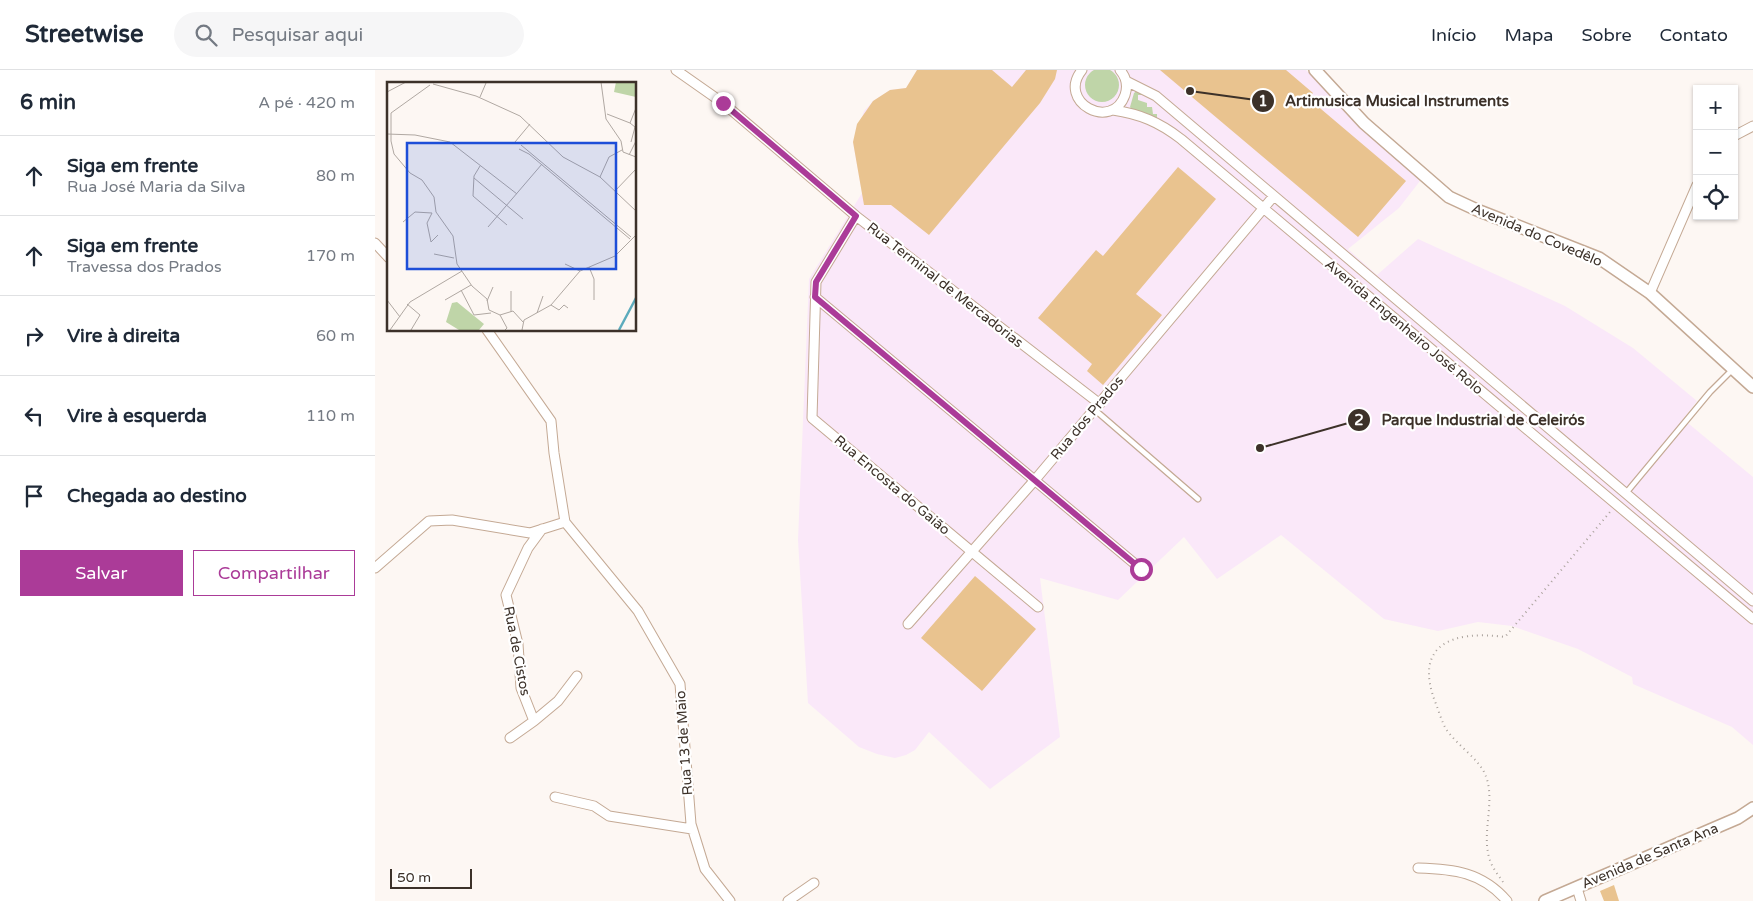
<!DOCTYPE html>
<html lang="pt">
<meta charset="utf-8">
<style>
:root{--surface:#fff;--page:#f6f6f7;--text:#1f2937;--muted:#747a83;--line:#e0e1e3;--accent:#ab3b98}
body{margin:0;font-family:"Varela Round",sans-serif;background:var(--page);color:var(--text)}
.controls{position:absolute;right:15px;top:15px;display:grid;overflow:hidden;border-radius:0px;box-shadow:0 1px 4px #0004}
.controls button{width:45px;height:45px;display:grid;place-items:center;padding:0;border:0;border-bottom:1px solid var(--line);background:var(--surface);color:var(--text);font:25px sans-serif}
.scale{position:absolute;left:15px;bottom:12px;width:82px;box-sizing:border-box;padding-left:5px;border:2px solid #3c3129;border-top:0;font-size:14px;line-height:18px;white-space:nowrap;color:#3c3129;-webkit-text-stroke:4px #fff;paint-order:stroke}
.stop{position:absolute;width:15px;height:15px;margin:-11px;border:4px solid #ab3b98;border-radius:50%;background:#fff}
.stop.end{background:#ab3b98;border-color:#fff;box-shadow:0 1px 5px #0008}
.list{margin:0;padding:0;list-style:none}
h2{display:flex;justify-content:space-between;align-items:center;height:65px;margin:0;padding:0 20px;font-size:21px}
h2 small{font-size:16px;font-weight:400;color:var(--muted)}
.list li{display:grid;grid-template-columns:32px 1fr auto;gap:15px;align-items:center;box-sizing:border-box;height:80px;padding:0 20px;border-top:1px solid var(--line)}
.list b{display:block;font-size:19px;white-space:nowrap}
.list p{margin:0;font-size:16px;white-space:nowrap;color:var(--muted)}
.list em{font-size:16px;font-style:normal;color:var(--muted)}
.actions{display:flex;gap:10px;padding:15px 20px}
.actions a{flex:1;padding:11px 0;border:1px solid var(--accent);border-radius:0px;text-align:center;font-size:18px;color:var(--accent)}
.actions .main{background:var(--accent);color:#fff}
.icon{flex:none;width:28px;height:28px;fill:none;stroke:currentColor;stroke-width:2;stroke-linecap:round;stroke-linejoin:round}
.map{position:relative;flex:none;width:1378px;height:831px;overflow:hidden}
header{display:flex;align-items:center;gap:30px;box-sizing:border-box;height:70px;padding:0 25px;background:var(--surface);border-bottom:1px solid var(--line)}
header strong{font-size:24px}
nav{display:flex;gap:28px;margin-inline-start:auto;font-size:18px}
.search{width:350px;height:45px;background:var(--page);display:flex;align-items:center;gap:12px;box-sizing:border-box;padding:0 18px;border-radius:28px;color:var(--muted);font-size:19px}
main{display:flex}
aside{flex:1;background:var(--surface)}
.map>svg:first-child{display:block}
.industrial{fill:#fae8f9}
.green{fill:#bfd5a8}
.building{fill:#e9c38f}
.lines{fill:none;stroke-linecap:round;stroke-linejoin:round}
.service-casing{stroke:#c4a994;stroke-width:7}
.minor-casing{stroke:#c4a994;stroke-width:11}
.tertiary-casing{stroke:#c4a994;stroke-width:14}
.path{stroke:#aaa29c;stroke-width:2;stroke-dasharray:1 4;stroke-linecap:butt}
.service{stroke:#fff;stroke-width:4.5}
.minor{stroke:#fff;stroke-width:9}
.tertiary{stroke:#fff;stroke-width:11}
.route{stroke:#ab3b98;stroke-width:6}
.labels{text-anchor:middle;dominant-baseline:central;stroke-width:4.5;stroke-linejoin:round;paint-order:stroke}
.street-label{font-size:14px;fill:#3c3129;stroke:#fff}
.inset-river{fill:none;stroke:#5cabbc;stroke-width:2.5}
.inset-road{fill:none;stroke:#b0a8a2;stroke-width:1}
.view{fill:#1d4ed8;fill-opacity:0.15;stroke:#1d4ed8;stroke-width:2.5}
.inset-edge{fill:none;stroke:#3c3129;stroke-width:2.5}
.leader{fill:none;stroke:#3c3129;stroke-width:2}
.callout-dot{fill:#3c3129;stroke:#fff;stroke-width:2}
.mark-label{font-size:15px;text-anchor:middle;font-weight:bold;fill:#fff}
.callout-label{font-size:15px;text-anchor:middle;font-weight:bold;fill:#3c3129;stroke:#fff;stroke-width:4.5;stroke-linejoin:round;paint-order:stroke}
</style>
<header>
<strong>Streetwise</strong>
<div class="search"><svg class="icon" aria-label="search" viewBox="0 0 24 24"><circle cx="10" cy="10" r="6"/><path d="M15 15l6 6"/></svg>Pesquisar aqui</div>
<nav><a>Início</a><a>Mapa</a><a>Sobre</a><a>Contato</a></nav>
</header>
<main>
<aside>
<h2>6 min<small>A pé · 420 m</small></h2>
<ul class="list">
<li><svg class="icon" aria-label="ahead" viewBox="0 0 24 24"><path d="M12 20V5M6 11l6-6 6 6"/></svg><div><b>Siga em frente</b><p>Rua José Maria da Silva</p></div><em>80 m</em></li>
<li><svg class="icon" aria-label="ahead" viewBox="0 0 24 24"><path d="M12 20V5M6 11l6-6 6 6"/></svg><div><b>Siga em frente</b><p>Travessa dos Prados</p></div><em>170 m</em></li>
<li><svg class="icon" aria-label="right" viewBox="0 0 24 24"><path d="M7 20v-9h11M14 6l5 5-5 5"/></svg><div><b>Vire à direita</b></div><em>60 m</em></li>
<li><svg class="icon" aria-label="left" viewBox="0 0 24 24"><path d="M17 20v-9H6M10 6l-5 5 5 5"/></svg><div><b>Vire à esquerda</b></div><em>110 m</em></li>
<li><svg class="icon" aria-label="arrive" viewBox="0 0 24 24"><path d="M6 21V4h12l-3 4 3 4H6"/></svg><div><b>Chegada ao destino</b></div></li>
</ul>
<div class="actions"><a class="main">Salvar</a><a>Compartilhar</a></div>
</aside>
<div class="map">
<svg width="1378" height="831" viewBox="0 0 1378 831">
<rect width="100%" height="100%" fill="#fdf7f3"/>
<path class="industrial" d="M 542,0 L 931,0 L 991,62 L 1045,111 L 1024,138 L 973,179 L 1002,205 L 1043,169 L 1190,236 L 1258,278 L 1322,331 L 1308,349 L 1378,407 L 1378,675 L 1357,657 L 1258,614 L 1257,607 L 1203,579 L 1137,556 L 1103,552 L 1063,561 L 1009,549 L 906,465 L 842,509 L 809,467 L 743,530 L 665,508 L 685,667 L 615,719 L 554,662 L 540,680 L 531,685 L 520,688 L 502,684 L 484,677 L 433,633 L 423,470 L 434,209 L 487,123 L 478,72 L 489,41 L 498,31 L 515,20 L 531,18 Z"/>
<path class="green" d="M710 15a17 17 0 1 1 34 0a17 17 0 1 1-34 0Z
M 763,20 L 770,25 L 763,25 L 763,30 L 772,33 L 772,37 L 777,37 L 778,44 L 782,44 L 782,49 L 757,40 L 755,37 L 759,23 Z"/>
<path class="building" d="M 542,0 L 617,0 L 637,17 L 651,0 L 682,0 L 680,9 L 665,33 L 554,165 L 516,135 L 489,135 L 478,72 L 482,54 L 498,31 L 515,20 L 531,18 Z
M 785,0 L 911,0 L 938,23 L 933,28 L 1031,111 L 983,167 Z
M 803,97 L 841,129 L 761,224 L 787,245 L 728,315 L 712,301 L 717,294 L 663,248 L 721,180 L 728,186 Z
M 600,506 L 661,559 L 607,621 L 546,568 Z
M 1239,815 L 1244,831 L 1229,831 L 1225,821 Z"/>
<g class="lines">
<defs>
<path id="service" d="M 720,340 L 823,429
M 1251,423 L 1335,322 L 1358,299"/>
<path id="minor" d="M 301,0 L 348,33 L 481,146 L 725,334
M 707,0 C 681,32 737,62 750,25 C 753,16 751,7 745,0
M 751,11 L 781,26 L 1378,531
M 738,40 C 765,44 784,52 806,69 L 1378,549
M 1359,66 L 1378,56
M 481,146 L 441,212 L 437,348 L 663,537
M 0,173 L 14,188
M 1275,223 L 1322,115
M 440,227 L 766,499
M 112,260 L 176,351 L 179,383 L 190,452 L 263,541 L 305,614 L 316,754 L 330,799 L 355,831
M 167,459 L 153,478 L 131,525 L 143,574 L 146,618 L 159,651 L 183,631 L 202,606
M 0,498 L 54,451 L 77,450 L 155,463 L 190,452
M 533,554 L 659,411 L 898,127
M 135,668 L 159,651
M 180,727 L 219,736 L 234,746 L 317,759
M 1043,798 C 1079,799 1107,802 1132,831
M 1202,818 L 1206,831
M 413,831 L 439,813"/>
<path id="tertiary" d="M 940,0 L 989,53 L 1074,127 L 1102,140 L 1224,188 L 1275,223 L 1378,317
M 1170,831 L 1363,748 L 1378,738"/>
</defs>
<use href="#service" class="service-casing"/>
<use href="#minor" class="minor-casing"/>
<use href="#tertiary" class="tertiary-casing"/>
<path class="path" d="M 1128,812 C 1124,806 1119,800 1116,793 C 1104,765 1123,729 1109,702 C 1103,689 1081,674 1071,659 C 1067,652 1064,642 1061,634 C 1037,574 1078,560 1130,567 L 1235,442"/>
<use href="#service" class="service"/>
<use href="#minor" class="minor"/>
<use href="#tertiary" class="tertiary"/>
</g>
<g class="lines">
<path class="route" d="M 348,33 L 481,146 L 441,212 L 440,227 L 766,499"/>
</g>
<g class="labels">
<g class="street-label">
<text transform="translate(1162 165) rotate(23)">Avenida do Covedêlo</text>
<text transform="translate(570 215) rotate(38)">Rua Terminal de Mercadorias</text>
<text transform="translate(1029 257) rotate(40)">Avenida Engenheiro José Rolo</text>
<text transform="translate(712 348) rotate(-50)">Rua dos Prados</text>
<text transform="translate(517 415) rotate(40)">Rua Encosta do Gaião</text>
<text transform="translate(142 581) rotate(79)">Rua de Cistos</text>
<text transform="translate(309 673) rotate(-94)">Rua 13 de Maio</text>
<text transform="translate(1275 786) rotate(-23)">Avenida de Santa Ana</text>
</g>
</g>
<g transform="translate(12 12)">
<rect width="249" height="249" fill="#fdf7f3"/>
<path d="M 229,0 L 249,0 L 249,15 L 227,10 ZM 70,220 L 97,242 L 92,248 L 72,248 L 59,240 L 65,221 Z" fill="#bfd5a8"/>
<path class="inset-river" d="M 232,248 L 249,216"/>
<path class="inset-road" d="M 214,0 L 219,37 L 234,59 L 236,70 L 249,75M 46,2 L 89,14 L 133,34 L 176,75 L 213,95 L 249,129M 43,3 L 4,31 L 4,59 L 7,72 L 23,91 L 35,98 L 47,115 L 49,130 L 66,154 L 70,182 L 85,204 L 100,217 L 102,228 L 113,233 L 126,229 L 136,240M 0,10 L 19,0M 93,15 L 99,1M 220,32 L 243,41 L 249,26M 243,41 L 248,45 L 244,60M 0,52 L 28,53 L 63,60 L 130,112M 128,60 L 143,42M 134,63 L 244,155M 132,67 L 142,72 L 243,157M 242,73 L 249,59M 93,84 L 87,94 L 86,114 L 120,143M 213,95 L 222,75 L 235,68M 87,96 L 136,137M 228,109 L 249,87M 45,131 L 40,141 L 44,160 L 51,153M 16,140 L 28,130 L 45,131M 101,145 L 155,82M 47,172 L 67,176M 178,182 L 193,189M 202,185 L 207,197 L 207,218M 74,208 L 87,233 L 104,231M 124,209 L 124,230M 0,218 L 13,235M 58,218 L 84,203M 100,219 L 106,205M 20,222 L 33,233 L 24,248M 164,223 L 172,228 L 177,223 L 181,226M 150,231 L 156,214M 113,233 L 120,246 L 118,248M 3,248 L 23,220 L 75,189M 135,248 L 137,238 L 164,223 L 193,189 L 228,174 L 249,153"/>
<path class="view" d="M 20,61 L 229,61 L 229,187 L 20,187 Z"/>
<rect width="249" height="249" class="inset-edge"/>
</g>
<path class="leader" d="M815 21L888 31M885 378L984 350"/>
<g class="callout-dot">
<circle cx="815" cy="21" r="5"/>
<circle cx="885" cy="378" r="5"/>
<circle cx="888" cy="31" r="12"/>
<circle cx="984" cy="350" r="12"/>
</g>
<g class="mark-label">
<text x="888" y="36">1</text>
<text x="984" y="355">2</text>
</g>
<g class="callout-label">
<text x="1022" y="36">Artimusica Musical Instruments</text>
<text x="1108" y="355">Parque Industrial de Celeirós</text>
</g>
</svg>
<div class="controls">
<button>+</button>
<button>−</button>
<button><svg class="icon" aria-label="locate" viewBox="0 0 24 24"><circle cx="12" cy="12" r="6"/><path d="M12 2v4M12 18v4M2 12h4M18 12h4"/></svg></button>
</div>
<div class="scale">50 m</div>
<div class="stop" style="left:766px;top:499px"></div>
<div class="stop end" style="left:348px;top:33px"></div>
</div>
</main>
